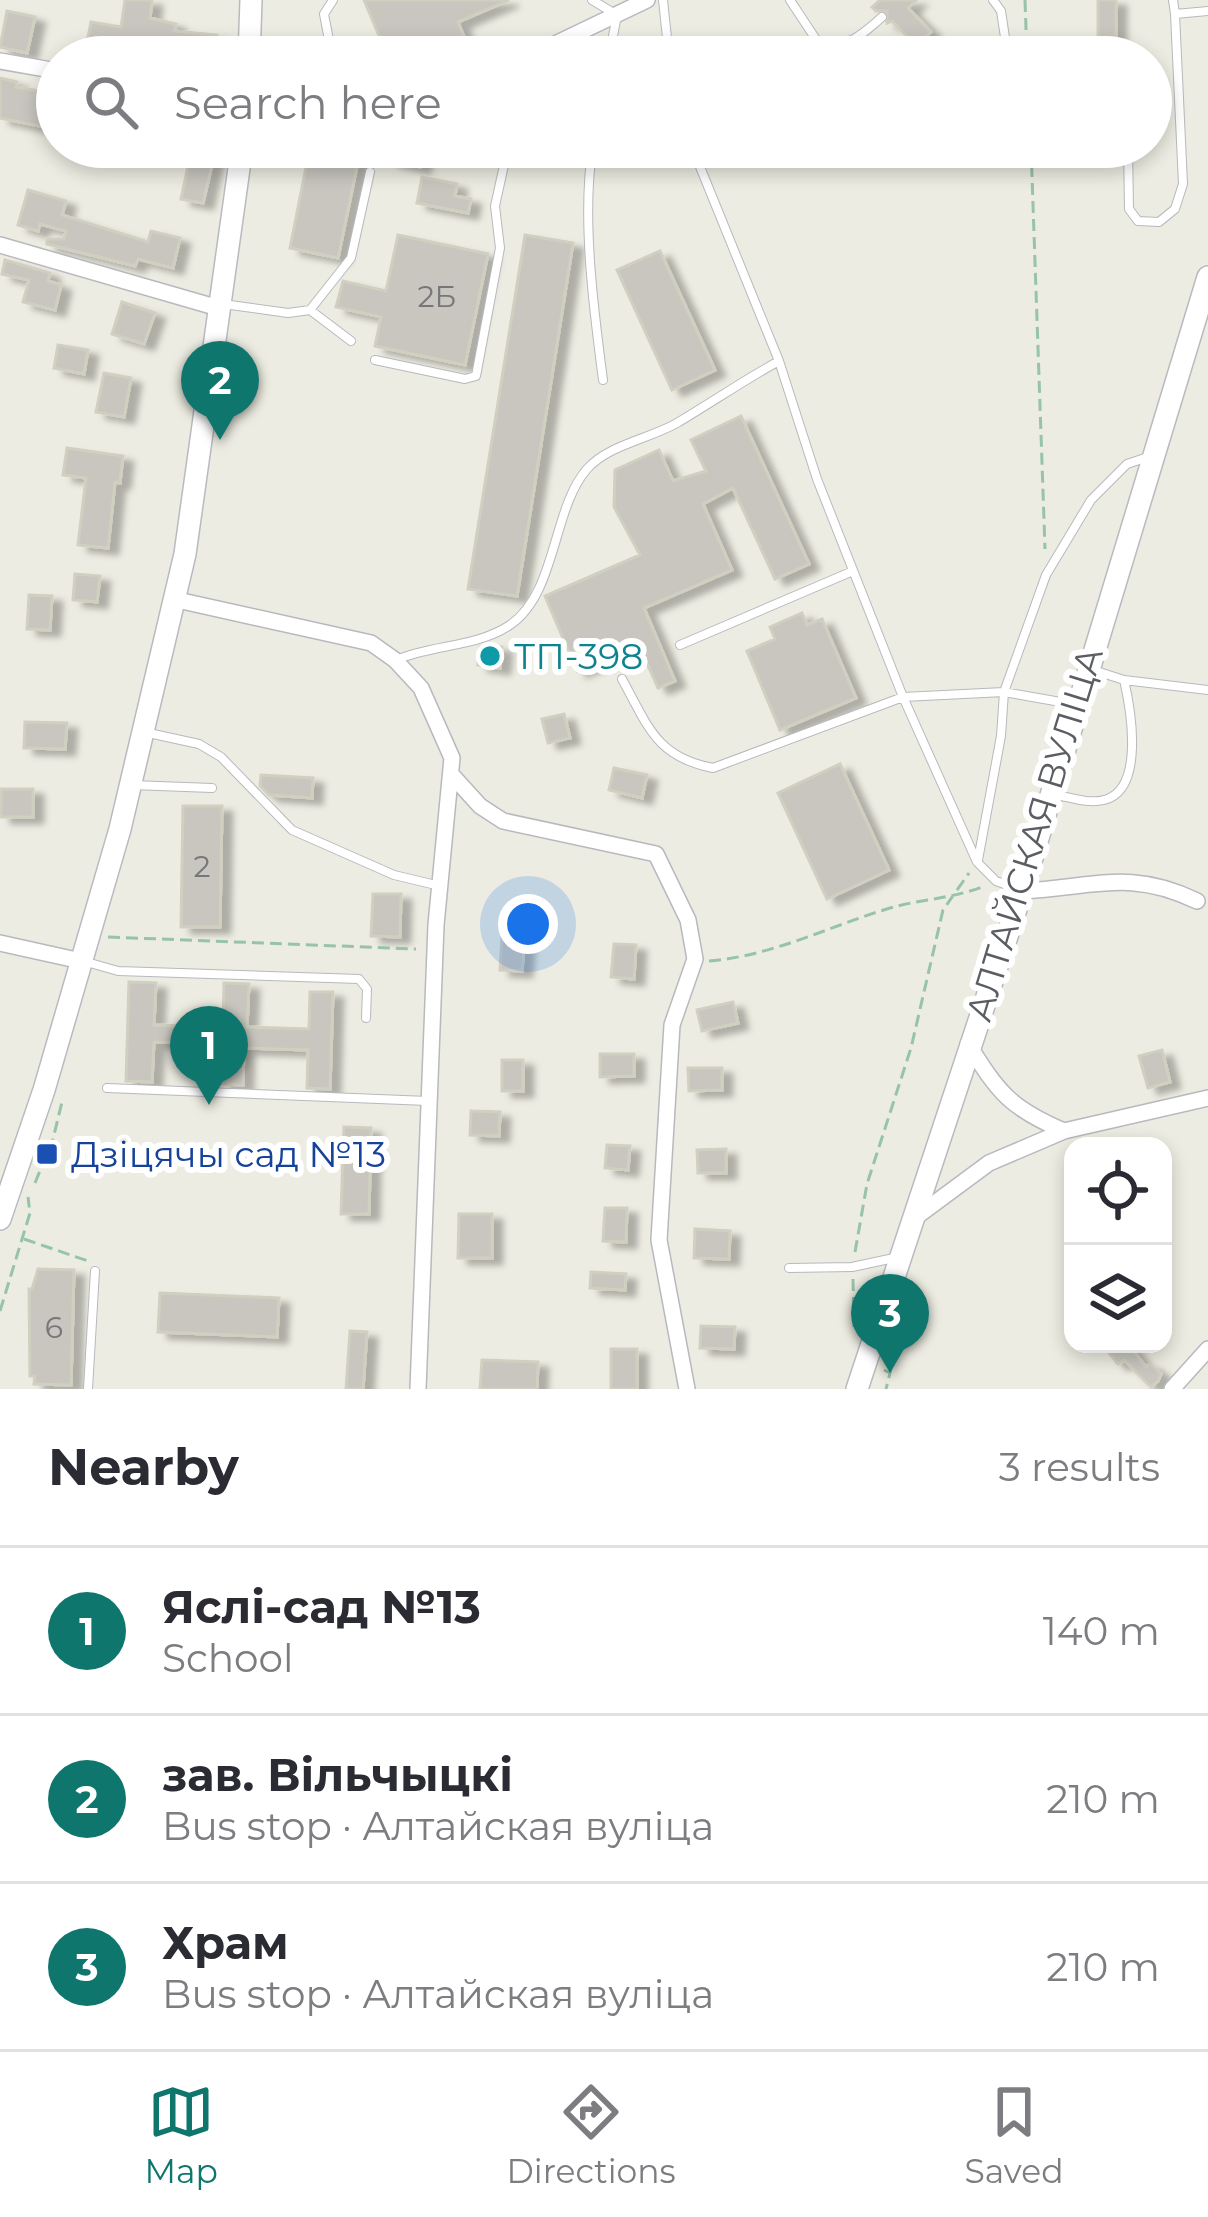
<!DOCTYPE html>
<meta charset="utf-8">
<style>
:root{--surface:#fff;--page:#f7f7f7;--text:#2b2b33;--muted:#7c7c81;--line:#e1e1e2;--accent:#0f766e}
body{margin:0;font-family:Montserrat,sans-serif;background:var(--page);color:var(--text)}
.controls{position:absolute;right:36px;bottom:36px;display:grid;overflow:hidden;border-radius:24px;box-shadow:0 6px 18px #0003}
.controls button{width:108px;height:108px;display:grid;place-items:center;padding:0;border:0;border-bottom:3px solid var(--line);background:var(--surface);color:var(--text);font:60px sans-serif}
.you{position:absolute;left:528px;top:924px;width:42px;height:42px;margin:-30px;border:9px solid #fff;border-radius:50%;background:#1a73e8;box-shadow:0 0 0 18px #1a73e833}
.badge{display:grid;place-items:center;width:78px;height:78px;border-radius:50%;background:var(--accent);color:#fff;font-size:39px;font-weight:700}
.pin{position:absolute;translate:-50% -99px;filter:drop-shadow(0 3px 6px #0008)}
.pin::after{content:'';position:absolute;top:63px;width:42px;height:36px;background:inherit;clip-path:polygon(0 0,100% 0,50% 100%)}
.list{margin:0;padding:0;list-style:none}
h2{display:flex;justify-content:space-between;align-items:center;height:156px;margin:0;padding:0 48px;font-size:51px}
h2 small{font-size:39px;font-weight:400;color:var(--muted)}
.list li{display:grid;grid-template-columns:78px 1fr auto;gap:36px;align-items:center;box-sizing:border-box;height:168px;padding:0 48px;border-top:3px solid var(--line)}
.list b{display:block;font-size:45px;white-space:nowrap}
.list p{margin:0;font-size:39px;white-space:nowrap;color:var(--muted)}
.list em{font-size:39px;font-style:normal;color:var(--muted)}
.icon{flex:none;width:66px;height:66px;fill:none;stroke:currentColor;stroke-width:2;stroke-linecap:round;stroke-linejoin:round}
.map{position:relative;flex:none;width:1208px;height:1389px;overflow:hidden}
.search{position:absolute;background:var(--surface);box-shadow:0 6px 18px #0003;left:36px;right:36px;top:36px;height:132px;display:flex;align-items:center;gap:30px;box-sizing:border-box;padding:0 42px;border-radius:66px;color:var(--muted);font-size:45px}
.sheet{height:660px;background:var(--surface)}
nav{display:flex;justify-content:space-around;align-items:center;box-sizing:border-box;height:168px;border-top:3px solid var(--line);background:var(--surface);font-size:33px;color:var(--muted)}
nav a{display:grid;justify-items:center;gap:6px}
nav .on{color:var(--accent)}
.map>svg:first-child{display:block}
.building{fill:#c8c6bf;stroke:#d1cfc0;stroke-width:3;filter:url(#shadow)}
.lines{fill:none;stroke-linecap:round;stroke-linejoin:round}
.service-casing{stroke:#b7b9be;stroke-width:10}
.minor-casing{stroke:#b7b9be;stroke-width:18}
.secondary-casing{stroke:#b8bac0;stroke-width:24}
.path{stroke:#96c3a9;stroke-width:3;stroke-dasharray:12 6;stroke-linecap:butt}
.service{stroke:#fff;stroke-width:8}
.minor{stroke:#fff;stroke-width:15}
.secondary{stroke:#fff;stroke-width:21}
.culture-dot{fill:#0f9aa8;stroke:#fff;stroke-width:4.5}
.transit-dot{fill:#1a4fb4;stroke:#fff;stroke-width:4.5}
.labels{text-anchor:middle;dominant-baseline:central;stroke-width:12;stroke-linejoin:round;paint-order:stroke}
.number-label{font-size:30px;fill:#767779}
.culture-label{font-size:36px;fill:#0d838f;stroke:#fff;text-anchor:start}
.street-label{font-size:36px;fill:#5a5d62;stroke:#fff}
.transit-label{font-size:36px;fill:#164399;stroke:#fff;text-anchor:start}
</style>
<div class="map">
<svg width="1208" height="1389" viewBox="0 0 1208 1389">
<defs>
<filter id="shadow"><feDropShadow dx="10" dy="6" stdDeviation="3" flood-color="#0004"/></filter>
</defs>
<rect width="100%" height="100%" fill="#edece2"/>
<path class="building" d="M 125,0 L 152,0 L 150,18 L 176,24 L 174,31 L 217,35 L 215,57 L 142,57 L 145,45 L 115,40 L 112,57 L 84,57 L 91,22 L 121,27 Z
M 364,0 L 509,0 L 458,22 L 469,49 L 450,57 L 388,57 Z
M 880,0 L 916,0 L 908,8 L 931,32 L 916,46 L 892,21 L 887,23 L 887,11 L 876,11 L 872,7 Z
M 1098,0 L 1116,0 L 1116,57 L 1098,57 Z
M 7,11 L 35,17 L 27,53 L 0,47 Z
M 0,78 L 17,82 L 16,87 L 57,94 L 54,129 L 0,118 Z
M 192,147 L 215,152 L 203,203 L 181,199 Z
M 310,147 L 361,147 L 338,258 L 290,248 Z
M 392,147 L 424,151 L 420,167 L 389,160 Z
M 422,177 L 457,184 L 455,196 L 471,199 L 468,213 L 417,203 Z
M 28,190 L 66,201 L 62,215 L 148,242 L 151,231 L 180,238 L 173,268 L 138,259 L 135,266 L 47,244 L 47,239 L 64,239 L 66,231 L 40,224 L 38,231 L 18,225 Z
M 398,235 L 488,254 L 465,365 L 375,346 L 381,317 L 336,307 L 343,281 L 386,291 Z
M 525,235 L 573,243 L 517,596 L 468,589 Z
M 660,251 L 715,370 L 672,390 L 617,270 Z
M 5,260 L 50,273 L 48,281 L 61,285 L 55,310 L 23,302 L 29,280 L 2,274 Z
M 122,302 L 155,313 L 144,344 L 112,334 Z
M 58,345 L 88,350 L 84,374 L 54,368 Z
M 104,373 L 131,378 L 124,417 L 96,412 Z
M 741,416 L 809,564 L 775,579 L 733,488 L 703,504 L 732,570 L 644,608 L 675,681 L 658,688 L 639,645 L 577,671 L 545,596 L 640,555 L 614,507 L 615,470 L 659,450 L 673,481 L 706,471 L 691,440 Z
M 67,448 L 123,456 L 120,483 L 115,482 L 108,548 L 78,545 L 86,478 L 63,475 Z
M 75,574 L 100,576 L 97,602 L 73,600 Z
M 29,595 L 52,596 L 50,630 L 27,629 Z
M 802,613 L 807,625 L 822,619 L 856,698 L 780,730 L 747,651 L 775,639 L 770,627 Z
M 486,645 L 502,647 L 500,668 L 478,665 L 480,647 Z
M 564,714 L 570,738 L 548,743 L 542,719 Z
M 25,722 L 67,723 L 65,749 L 24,748 Z
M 840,764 L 889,870 L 827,899 L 778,793 Z
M 614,768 L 647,775 L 642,798 L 609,790 Z
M 261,775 L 313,778 L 312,798 L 269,795 L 260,786 Z
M 1,789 L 33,789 L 33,817 L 1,817 Z
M 183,806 L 222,806 L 220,927 L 181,927 Z
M 373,894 L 401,894 L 400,937 L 371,936 Z
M 502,936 L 525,937 L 522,971 L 500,970 Z
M 614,944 L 636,945 L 634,979 L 611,977 Z
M 129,982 L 156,983 L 154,1025 L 223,1027 L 224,983 L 249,984 L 247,1027 L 309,1029 L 310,992 L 333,992 L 330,1089 L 307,1088 L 308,1050 L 244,1048 L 243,1085 L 221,1084 L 222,1044 L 154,1042 L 152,1082 L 126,1081 Z
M 733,1002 L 738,1023 L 702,1031 L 697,1010 Z
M 1162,1050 L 1170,1082 L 1148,1088 L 1139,1056 Z
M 600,1054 L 634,1054 L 634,1076 L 600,1077 Z
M 502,1060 L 523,1060 L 523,1091 L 502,1091 Z
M 688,1068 L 722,1068 L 722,1090 L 689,1091 Z
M 471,1111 L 500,1112 L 499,1136 L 470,1135 Z
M 344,1127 L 371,1128 L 369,1214 L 341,1214 Z
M 607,1145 L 630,1146 L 628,1170 L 605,1168 Z
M 726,1149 L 726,1173 L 698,1173 L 697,1150 Z
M 605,1208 L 627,1208 L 626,1242 L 603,1241 Z
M 459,1214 L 492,1214 L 492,1258 L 458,1258 Z
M 695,1229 L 730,1231 L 729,1259 L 694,1258 Z
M 38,1269 L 74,1270 L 71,1385 L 34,1384 L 35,1376 L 30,1376 L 29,1289 L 32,1289 Z
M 591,1272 L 626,1274 L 625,1290 L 590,1288 Z
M 160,1293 L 279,1298 L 277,1337 L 158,1332 Z
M 701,1326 L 735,1327 L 734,1349 L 700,1348 Z
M 350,1331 L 367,1332 L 363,1389 L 346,1389 Z
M 1102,1344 L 1128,1344 L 1146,1367 L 1150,1364 L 1161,1374 L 1158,1381 L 1151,1387 L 1124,1360 L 1118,1364 Z
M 611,1349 L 637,1349 L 637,1389 L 611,1389 Z
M 482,1360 L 538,1362 L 537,1389 L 480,1389 Z"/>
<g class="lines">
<defs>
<path id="service" d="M 592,0 L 617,15 L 609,57
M 663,0 L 669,57
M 790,0 L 817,41 C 848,49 859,37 882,17
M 993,0 L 1001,11 L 1006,44 L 996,57
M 1173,0 L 1175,14
M 332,56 L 324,14 L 333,0
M 593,147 C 581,214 594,312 603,380
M 692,147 L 779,361 L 817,479 L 903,697 L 977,862 L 996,881 L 1018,889
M 1128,147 L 1129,209 L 1138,221 L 1159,222 L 1175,209 L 1183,184 L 1175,14 L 1208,11
M 223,304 L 288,313 L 310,310 L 351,258 L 370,172
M 310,310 L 351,341
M 375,360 L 465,379 L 476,376 L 500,248 L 495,206 L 508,147
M 680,645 L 853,571
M 396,660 C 433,644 475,648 510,625 C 557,593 552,509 587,469 C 608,445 649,439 677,423 C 711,403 744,380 779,361
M 622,679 C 648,726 656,757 713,768 L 903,697 L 1004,692 L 1072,704
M 1124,680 L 1208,690
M 144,732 L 199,744 L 221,757 L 292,830 L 394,875 L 440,886
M 132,785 L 212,788
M 1057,795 C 1072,798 1089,804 1104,800 C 1145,790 1131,710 1124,680 L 1093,670
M 978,860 L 1001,736 L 1004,692 L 1046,575 L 1091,500 L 1127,464 L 1151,456
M 83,961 L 118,971 L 359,979 L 367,989 L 366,1018
M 107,1088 L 428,1101
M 789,1268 L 852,1267 L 894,1258
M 88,1389 L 95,1271"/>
<path id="minor" d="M 528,57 L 647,0
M 0,61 L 57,71
M 0,245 L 222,309
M 173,599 L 371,643 L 395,660 L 421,688 L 452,758 L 436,925 L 418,1389
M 451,774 L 480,806 L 503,821 L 656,854 L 688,920 L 695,959 L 672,1025 L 659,1240 L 687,1389
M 1022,891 C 1093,888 1129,868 1197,901
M 0,943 L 81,961
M 968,1044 C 999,1093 1010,1108 1064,1131
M 916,1217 L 989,1163 L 1064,1131 L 1208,1098
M 1172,1389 L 1208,1349"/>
<path id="secondary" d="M 249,57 L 251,0
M 0,1219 L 44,1090 L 120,829 L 185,554 L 242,147
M 857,1389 L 1022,891 L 1208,277"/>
</defs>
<use href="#service" class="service-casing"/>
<use href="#minor" class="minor-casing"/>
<use href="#secondary" class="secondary-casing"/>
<path class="path" d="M 1025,0 L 1027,57
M 1031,147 L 1045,549
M 108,937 L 416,949
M 709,961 C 772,956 830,926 890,908 C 921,899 950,899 982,887
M 35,1183 L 53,1139 L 62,1102
M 24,1239 L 88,1261
M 855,1252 L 867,1184 L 911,1048 L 943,910 L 969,873
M 853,1279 L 854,1329
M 0,1311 L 30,1213 L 28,1197
M 884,1370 L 890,1373 L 886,1389
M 890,1373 L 905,1310"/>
<use href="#service" class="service"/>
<use href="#minor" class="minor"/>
<use href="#secondary" class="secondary"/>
</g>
<circle class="culture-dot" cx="490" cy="656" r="12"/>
<rect class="transit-dot" x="35" y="1142" width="24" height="24" rx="6"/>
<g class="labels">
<g class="number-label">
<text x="437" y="296">2Б</text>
<text x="202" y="866">2</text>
<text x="54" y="1327">6</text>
</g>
<g class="culture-label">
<text x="514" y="656">ТП-398</text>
</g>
<g class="street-label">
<text transform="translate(1034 834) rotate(-73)">АЛТАЙСКАЯ ВУЛІЦА</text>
</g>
<g class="transit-label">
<text x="71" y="1154">Дзіцячы сад №13</text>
</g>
</g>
</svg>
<div class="controls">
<button><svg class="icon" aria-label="locate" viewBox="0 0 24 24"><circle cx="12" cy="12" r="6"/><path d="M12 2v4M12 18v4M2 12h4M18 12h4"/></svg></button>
<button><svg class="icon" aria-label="layers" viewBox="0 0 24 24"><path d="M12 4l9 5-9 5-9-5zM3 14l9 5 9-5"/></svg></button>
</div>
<div class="you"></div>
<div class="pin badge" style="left:209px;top:1105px">1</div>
<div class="pin badge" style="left:220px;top:440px">2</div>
<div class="pin badge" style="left:890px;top:1373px">3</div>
<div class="search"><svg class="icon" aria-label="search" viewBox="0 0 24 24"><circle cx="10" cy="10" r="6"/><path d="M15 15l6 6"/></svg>Search here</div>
</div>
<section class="sheet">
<h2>Nearby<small>3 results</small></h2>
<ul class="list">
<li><span class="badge">1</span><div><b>Яслі-сад №13</b><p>School</p></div><em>140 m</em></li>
<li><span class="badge">2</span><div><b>зав. Вільчыцкі</b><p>Bus stop · Алтайская вуліца</p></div><em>210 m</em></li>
<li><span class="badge">3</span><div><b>Храм</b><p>Bus stop · Алтайская вуліца</p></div><em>210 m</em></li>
</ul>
</section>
<nav>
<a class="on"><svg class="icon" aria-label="map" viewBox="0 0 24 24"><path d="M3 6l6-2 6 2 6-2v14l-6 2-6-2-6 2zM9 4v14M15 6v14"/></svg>Map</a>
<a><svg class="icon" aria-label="directions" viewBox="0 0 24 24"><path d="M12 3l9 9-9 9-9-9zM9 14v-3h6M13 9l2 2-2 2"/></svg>Directions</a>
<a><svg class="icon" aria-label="saved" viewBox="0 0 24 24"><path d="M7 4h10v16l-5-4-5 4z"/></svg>Saved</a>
</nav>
